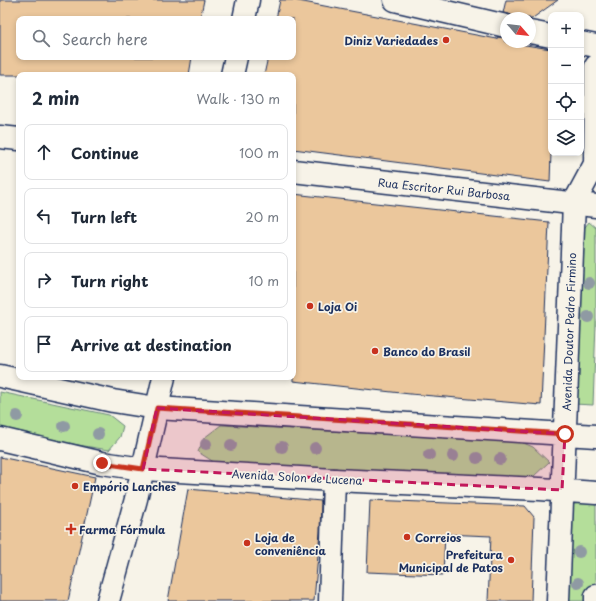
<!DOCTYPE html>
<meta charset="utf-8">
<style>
:root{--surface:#fff;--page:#f2f2f3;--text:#1f2937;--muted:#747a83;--line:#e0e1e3}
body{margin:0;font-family:"Playpen Sans",sans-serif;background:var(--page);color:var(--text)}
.controls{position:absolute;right:12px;top:12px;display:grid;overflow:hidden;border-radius:8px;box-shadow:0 2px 6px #0003}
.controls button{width:36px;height:36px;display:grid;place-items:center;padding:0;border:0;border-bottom:1px solid var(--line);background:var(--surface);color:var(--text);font:20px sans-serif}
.compass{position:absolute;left:500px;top:12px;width:36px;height:36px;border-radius:50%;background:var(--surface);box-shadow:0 2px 6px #0003;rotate:118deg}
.stop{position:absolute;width:12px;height:12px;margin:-9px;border:3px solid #c8321e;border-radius:50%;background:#fff}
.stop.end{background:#c8321e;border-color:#fff;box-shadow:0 1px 4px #0008}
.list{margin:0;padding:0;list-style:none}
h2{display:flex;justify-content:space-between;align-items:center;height:52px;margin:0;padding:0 16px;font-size:17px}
h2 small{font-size:13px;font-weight:400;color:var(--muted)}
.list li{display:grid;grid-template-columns:26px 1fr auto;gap:12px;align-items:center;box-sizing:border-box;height:56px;margin:0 8px 8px;padding:0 8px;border:1px solid var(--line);border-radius:8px}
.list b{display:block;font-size:15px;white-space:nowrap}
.list em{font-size:13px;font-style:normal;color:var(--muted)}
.icon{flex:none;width:22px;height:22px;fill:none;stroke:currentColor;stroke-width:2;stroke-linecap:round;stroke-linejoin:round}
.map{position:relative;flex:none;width:596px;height:601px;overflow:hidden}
.search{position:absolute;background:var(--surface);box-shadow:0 2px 6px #0003;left:16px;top:16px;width:280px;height:44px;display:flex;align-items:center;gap:10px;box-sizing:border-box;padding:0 14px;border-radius:8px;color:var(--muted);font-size:15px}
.panel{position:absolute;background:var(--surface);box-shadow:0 2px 6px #0003;left:16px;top:72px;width:280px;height:308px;border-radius:8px}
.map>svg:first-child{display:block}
.green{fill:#b4de9a;stroke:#68867c}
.building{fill:#ebc79c;stroke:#1b2f5e}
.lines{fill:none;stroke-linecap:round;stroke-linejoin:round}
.minor-casing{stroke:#1b2f5e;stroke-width:25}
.major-casing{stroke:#1b2f5e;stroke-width:25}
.minor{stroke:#f7f3e8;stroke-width:22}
.major{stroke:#f7f3e8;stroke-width:22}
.tree{fill:#8f9aa3}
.route{stroke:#c8321e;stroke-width:5}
.marked{fill:#c2185b;fill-opacity:0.2;stroke:#c2185b;stroke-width:3;stroke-dasharray:8 5;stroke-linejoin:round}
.poi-dot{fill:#c8321e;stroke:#f7f3e8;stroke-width:1.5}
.labels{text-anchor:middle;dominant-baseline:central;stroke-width:3.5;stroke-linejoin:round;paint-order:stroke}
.poi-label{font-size:11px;font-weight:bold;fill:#1b2f5e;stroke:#f7f3e8;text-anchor:start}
.street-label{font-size:11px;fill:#1b2f5e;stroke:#f7f3e8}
</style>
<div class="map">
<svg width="596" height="601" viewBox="0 0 596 601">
<rect width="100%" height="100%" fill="#f7f3e8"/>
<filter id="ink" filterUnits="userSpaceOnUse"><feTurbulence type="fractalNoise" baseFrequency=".025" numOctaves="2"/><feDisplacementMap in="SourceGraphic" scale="8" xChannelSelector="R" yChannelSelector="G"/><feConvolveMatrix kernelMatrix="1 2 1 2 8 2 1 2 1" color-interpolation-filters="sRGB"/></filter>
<g filter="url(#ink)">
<path class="green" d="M 589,222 L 596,228 L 596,323 L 593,405 L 574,404 L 581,232 Z
M 0,392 L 109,415 L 123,426 L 120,437 L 109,450 L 72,444 L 0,429 Z
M 221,425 L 521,442 L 533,447 L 549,462 L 534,476 L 517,477 L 217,464 L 198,452 L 204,438 Z
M 562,490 L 596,493 L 596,601 L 558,601 Z"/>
<path class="building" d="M 0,0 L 204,0 L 200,19 L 19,19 L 19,57 L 192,57 L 189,75 L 0,75 Z
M 280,0 L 293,0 L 497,39 L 497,37 L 506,38 L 504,41 L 506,42 L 551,49 L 551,153 L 550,182 L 293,149 L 293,75 L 264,75 L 268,57 L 293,57 L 293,19 L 276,19 Z
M 506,0 L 558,0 L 530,20 L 530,18 L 515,18 L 509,14 L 503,13 Z
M 293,194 L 549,222 L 541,405 L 410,394 L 293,381 Z
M 0,457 L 95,477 L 68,601 L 0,601 Z
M 188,489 L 321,501 L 320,532 L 314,601 L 168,601 Z
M 370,500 L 525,506 L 534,517 L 531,601 L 488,601 L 491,536 L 445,534 L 443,575 L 367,572 Z"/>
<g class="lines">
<defs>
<path id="minor" d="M 395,0 L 506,26
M 244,19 L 248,0
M 530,32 L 551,36
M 581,43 L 596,46
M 232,75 L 236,57
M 0,137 L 19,139
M 293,171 L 596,206
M 108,601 L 136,499 L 164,377
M 330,601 L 334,480"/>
<path id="major" d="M 596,66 L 595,164 L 596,167
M 0,376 L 113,401 L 157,408 L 596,436
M 0,439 L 102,463 L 143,469 L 334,480 L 540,489 L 596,493
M 558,601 L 574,203 L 595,164
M 596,601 L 596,596"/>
</defs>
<use href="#minor" class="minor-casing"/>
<use href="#major" class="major-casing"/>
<use href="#minor" class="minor"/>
<use href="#major" class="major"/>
</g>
<g class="tree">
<circle cx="589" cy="283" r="6"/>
<circle cx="588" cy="317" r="6"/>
<circle cx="17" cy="416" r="6"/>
<circle cx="64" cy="426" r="6"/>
<circle cx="98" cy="434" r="6"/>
<circle cx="206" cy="444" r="6"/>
<circle cx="231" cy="445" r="6"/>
<circle cx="282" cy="447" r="6"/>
<circle cx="315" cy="448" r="6"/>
<circle cx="429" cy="455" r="6"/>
<circle cx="453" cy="456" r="6"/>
<circle cx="477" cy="458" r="6"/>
<circle cx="500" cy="459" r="6"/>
<circle cx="579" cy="552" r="6"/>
<circle cx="578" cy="583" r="6"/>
</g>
</g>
<g class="lines" filter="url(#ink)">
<path class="route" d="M 102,463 L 143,469 L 157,408 L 565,434"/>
</g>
<path class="marked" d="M 157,408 L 565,434 L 562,490 L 143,469 Z"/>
<g class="poi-dot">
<circle cx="446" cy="40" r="4"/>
<circle cx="310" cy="306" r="4"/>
<circle cx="375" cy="351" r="4"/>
<circle cx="75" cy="486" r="4"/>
<path d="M69 523h4v4h4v4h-4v4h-4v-4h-4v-4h4z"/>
<circle cx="407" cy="537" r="4"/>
<circle cx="247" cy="543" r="4"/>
<circle cx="511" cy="560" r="4"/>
</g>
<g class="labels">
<g class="poi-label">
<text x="438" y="40" text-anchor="end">Diniz Variedades</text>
<text x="318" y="306">Loja Oi</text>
<text x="383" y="351">Banco do Brasil</text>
<text x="83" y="486">Empório Lanches</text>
<text x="79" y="529">Farma Fórmula</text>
<text x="255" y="537">Loja de<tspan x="255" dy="13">conveniência</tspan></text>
<text x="415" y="537">Correios</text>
<text x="503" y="554" text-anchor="end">Prefeitura<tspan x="503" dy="13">Municipal de Patos</tspan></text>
</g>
<g class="street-label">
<text transform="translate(444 189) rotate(6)">Rua Escritor Rui Barbosa</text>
<text transform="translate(569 332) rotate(-88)">Avenida Doutor Pedro Firmino</text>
<text transform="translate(297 477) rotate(3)">Avenida Solon de Lucena</text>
</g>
</g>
</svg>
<div class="controls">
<button>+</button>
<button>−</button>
<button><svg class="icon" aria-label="locate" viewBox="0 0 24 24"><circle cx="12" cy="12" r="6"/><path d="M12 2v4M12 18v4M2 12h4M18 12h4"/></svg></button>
<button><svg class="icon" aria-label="layers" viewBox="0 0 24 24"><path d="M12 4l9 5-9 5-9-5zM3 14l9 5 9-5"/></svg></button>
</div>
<svg class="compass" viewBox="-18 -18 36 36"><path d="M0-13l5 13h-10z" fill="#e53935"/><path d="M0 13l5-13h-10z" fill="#747a83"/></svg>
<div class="stop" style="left:565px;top:434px"></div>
<div class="stop end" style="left:102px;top:463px"></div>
<div class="search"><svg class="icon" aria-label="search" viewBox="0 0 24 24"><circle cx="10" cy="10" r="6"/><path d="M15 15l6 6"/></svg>Search here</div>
<section class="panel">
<h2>2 min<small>Walk · 130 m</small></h2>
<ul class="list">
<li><svg class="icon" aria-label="ahead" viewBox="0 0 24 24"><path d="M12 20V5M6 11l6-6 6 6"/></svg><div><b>Continue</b></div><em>100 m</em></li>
<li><svg class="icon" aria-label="left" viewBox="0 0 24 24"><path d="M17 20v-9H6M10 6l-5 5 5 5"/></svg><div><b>Turn left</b></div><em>20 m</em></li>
<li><svg class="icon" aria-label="right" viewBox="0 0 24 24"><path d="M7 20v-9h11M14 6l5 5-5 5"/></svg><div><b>Turn right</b></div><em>10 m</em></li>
<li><svg class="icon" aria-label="arrive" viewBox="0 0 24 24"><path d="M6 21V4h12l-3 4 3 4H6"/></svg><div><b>Arrive at destination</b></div></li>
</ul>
</section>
</div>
